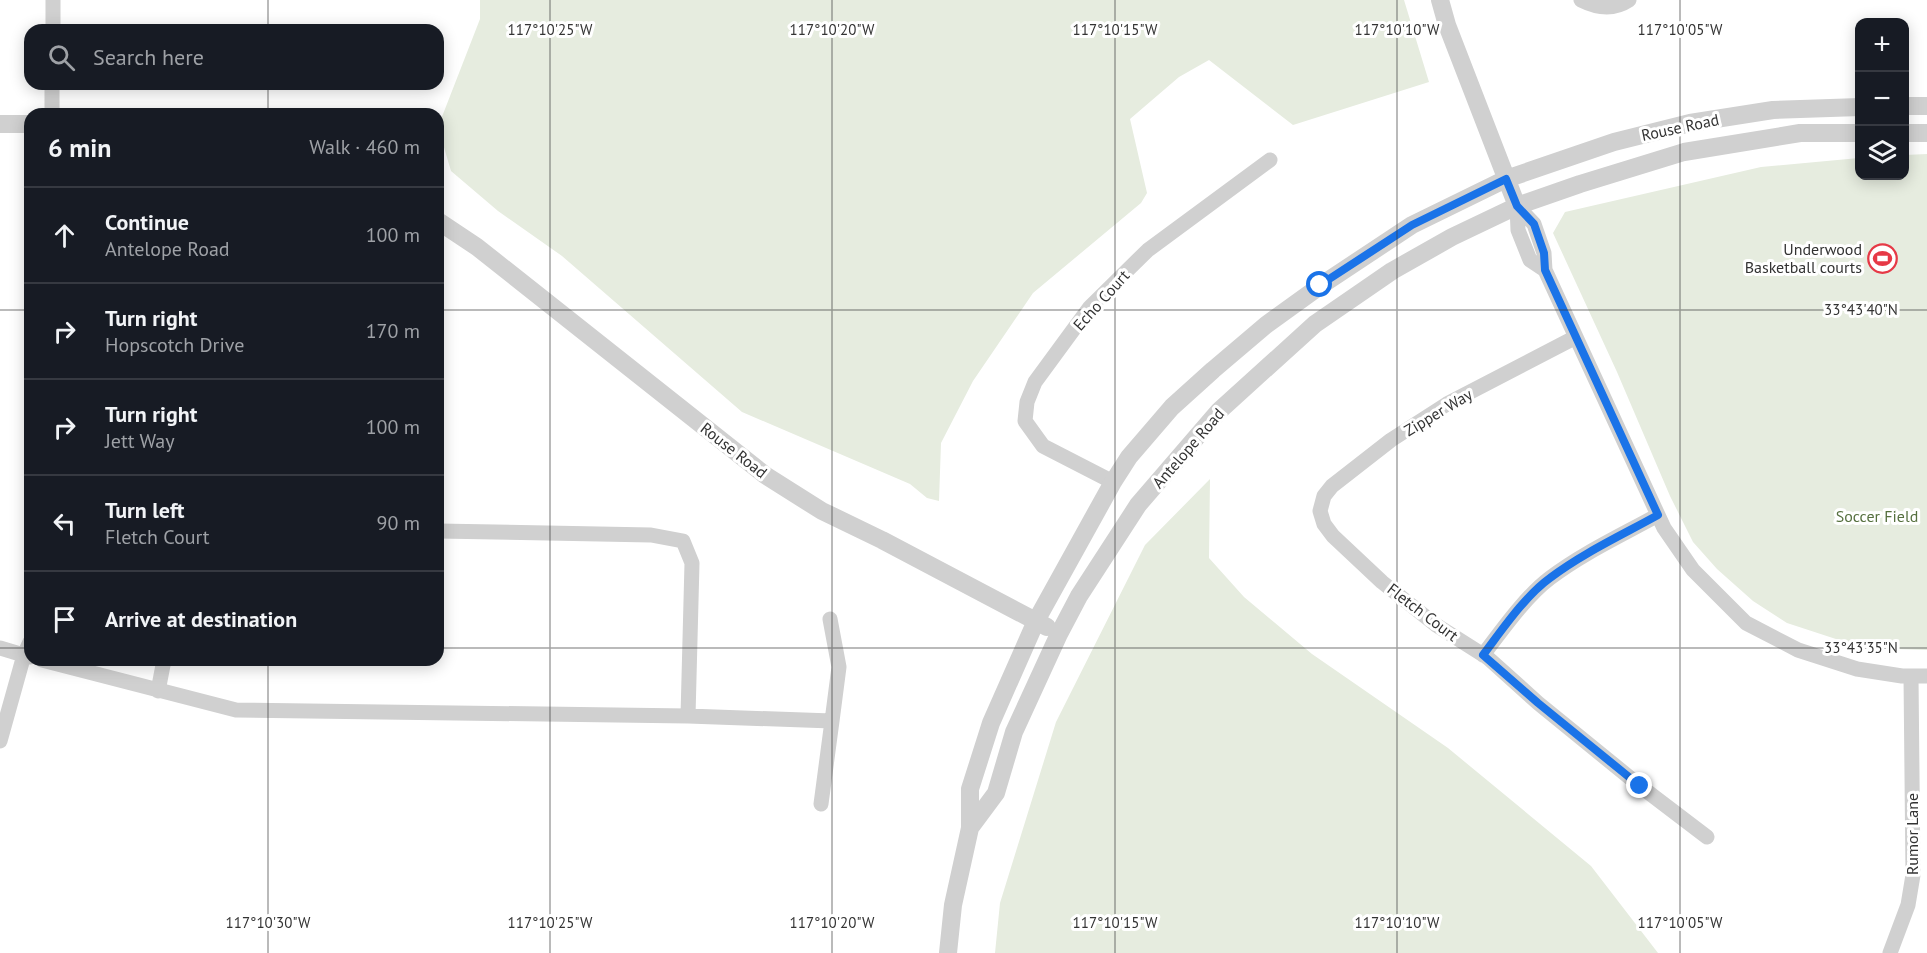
<!DOCTYPE html>
<meta charset="utf-8">
<style>
:root{--surface:#171b24;--page:#20242c;--text:#f1f3f6;--muted:#9ea1a6;--line:#363941}
body{margin:0;font-family:"PT Sans",sans-serif;background:var(--page);color:var(--text)}
.controls{position:absolute;right:18px;top:18px;display:grid;overflow:hidden;border-radius:12px;box-shadow:0 3px 15px #0003}
.controls button{width:54px;height:54px;display:grid;place-items:center;padding:0;border:0;border-bottom:2px solid var(--line);background:var(--surface);color:var(--text);font:30px sans-serif}
.stop{position:absolute;width:18px;height:18px;margin:-14px;border:4px solid #1a73e8;border-radius:50%;background:#fff}
.stop.end{background:#1a73e8;border-color:#fff;box-shadow:0 2px 6px #0008}
.list{margin:0;padding:0;list-style:none}
h2{display:flex;justify-content:space-between;align-items:center;height:78px;margin:0;padding:0 24px;font-size:26px}
h2 small{font-size:20px;font-weight:400;color:var(--muted)}
.list li{display:grid;grid-template-columns:39px 1fr auto;gap:18px;align-items:center;box-sizing:border-box;height:96px;padding:0 24px;border-top:2px solid var(--line)}
.list b{display:block;font-size:22px;white-space:nowrap}
.list p{margin:0;font-size:20px;white-space:nowrap;color:var(--muted)}
.list em{font-size:20px;font-style:normal;color:var(--muted)}
.icon{flex:none;width:33px;height:33px;fill:none;stroke:currentColor;stroke-width:2;stroke-linecap:round;stroke-linejoin:round}
.map{position:relative;flex:none;width:1927px;height:953px;overflow:hidden}
.search{position:absolute;background:var(--surface);box-shadow:0 3px 15px #0003;left:24px;top:24px;width:420px;height:66px;display:flex;align-items:center;gap:15px;box-sizing:border-box;padding:0 21px;border-radius:18px;color:var(--muted);font-size:22px}
.panel{position:absolute;background:var(--surface);box-shadow:0 3px 15px #0003;left:24px;top:108px;width:420px;height:558px;border-radius:18px}
.map>svg:first-child{display:block}
.green{fill:#e6ecdf}
.lines{fill:none;stroke-linecap:round;stroke-linejoin:round}
.minor{stroke:#d0d0d0;stroke-width:15}
.tertiary{stroke:#d0d0d0;stroke-width:18}
.route{stroke:#1a73e8;stroke-width:8}
.ticks{fill:none;stroke:#333;stroke-width:1.5;stroke-opacity:0.45}
.labels{text-anchor:middle;dominant-baseline:central;stroke-width:6;stroke-linejoin:round;paint-order:stroke}
.street-label{font-size:16px;fill:#333;stroke:#fff}
.poi-label{font-size:16px;fill:#333;stroke:#fff;text-anchor:end}
.park-label{font-size:16px;fill:#56703f;stroke:#fff}
.ticks-label{font-size:15px;text-anchor:middle;fill:#333;stroke:#fff;stroke-width:6;stroke-linejoin:round;paint-order:stroke}
</style>
<div class="map">
<svg width="1927" height="953" viewBox="0 0 1927 953">
<rect width="100%" height="100%" fill="#fff"/>
<path class="green" d="M 480,0 L 1404,0 L 1429,82 L 1293,125 L 1209,60 L 1179,77 L 1130,119 L 1147,193 L 1141,203 L 1033,293 L 973,381 L 941,443 L 939,501 L 927,498 L 910,484 L 742,412 L 562,256 L 498,211 L 451,171 L 438,127 L 480,19 Z
M 1927,154 L 1927,650 L 1894,649 L 1842,641 L 1787,623 L 1753,601 L 1717,569 L 1693,542 L 1670,496 L 1617,372 L 1553,233 L 1565,212 L 1761,167 L 1859,158 L 1860,176 L 1904,176 L 1905,155 Z
M 1210,479 L 1209,558 L 1244,597 L 1312,654 L 1448,748 L 1591,866 L 1658,953 L 995,953 L 1000,903 L 1056,722 L 1145,545 Z"/>
<g class="lines">
<path class="minor" d="M 1581,0 C 1597,8 1614,10 1629,0
M 53,30 L 53,0
M 52,114 L 52,84
M 1517,206 L 1534,224 L 1544,253 L 1545,270 L 1664,528 L 1693,570 L 1746,623 L 1798,650 L 1857,669 L 1902,676 L 1927,676
M 1517,206 L 1518,230 L 1530,260 L 1545,270
M 1576,337 L 1447,404 L 1391,440 L 1332,486 L 1324,496 L 1320,511 L 1324,524 L 1333,536 L 1382,582 L 1436,625 L 1488,658 L 1538,703 L 1640,786 L 1707,837
M 1113,482 L 1043,446 L 1025,421 L 1027,402 L 1035,382 L 1090,307 L 1148,250 L 1270,160
M 438,531 L 651,535 L 683,541 L 692,563 L 688,716
M 830,619 L 839,667 L 832,721
M 0,648 L 30,657
M 1483,655 C 1502,630 1526,596 1550,578 C 1583,553 1622,535 1658,515
M 42,660 L 236,710 L 688,716 L 832,721 L 821,804
M 158,691 L 164,660
M 0,741 L 24,655 L 30,642
M 1890,953 L 1908,905 L 1913,875 L 1911,676"/>
<path class="tertiary" d="M 1440,0 L 1447,25 L 1517,206
M 1904,106 L 1927,106
M 0,124 L 30,124
M 1904,133 L 1927,133
M 438,221 L 477,247 L 765,475 L 822,511 L 882,540 L 1047,627
M 970,828 L 996,793 L 1014,732 L 1059,634 L 1079,596 L 1138,505 L 1219,411 L 1315,324 L 1392,271 L 1452,237 L 1517,206 L 1580,184 L 1684,152 L 1800,133 L 1860,133
M 948,953 L 953,905 L 970,828 L 970,789 L 991,723 L 1036,621 L 1113,482 L 1129,457 L 1172,407 L 1213,370 L 1266,325 L 1320,286 L 1412,225 L 1506,179 L 1614,142 L 1690,123 L 1773,110 L 1860,107"/>
</g>
<g class="lines">
<path class="route" d="M 1320,285 L 1412,225 L 1506,179 L 1517,206 L 1534,224 L 1544,253 L 1545,270 L 1658,515 C 1622,535 1583,553 1550,578 C 1525,596 1502,630 1483,655 L 1538,703 L 1640,786"/>
</g>
<path class="ticks" d="M 268,0 L 268,30M 550,0 L 550,953M 832,0 L 832,953M 1115,0 L 1115,953M 1397,0 L 1397,953M 1680,0 L 1680,953M 268,84 L 268,114M 0,310 L 30,310M 438,310 L 1927,310M 0,648 L 30,648M 438,648 L 1927,648M 268,660 L 268,953"/>
<defs>
<symbol id="stadium-ring" viewBox="-11 -11 22 22"><circle r="9.5" fill="#fff" stroke="#e63946" stroke-width="1.5"/><path d="M0-5a6.5 5 0 1 0 0 10a6.5 5 0 1 0 0-10ZM-3.5-1.8h7v3.6h-7Z" fill="#e63946"/></symbol>
</defs>
<g fill-rule="evenodd">
<use href="#stadium-ring" x="1866" y="242" width="33" height="33"/>
</g>
<g class="labels">
<g class="street-label">
<text transform="translate(1680 127) rotate(-12)">Rouse Road</text>
<text transform="translate(1101 300) rotate(-48)">Echo Court</text>
<text transform="translate(1438 412) rotate(-31)">Zipper Way</text>
<text transform="translate(1188 448) rotate(-49)">Antelope Road</text>
<text transform="translate(734 450) rotate(38)">Rouse Road</text>
<text transform="translate(1423 612) rotate(37)">Fletch Court</text>
<text transform="translate(1912 834) rotate(-90)">Rumor Lane</text>
</g>
<g class="poi-label">
<text x="1862" y="249">Underwood<tspan x="1862" dy="18">Basketball courts</tspan></text>
</g>
<g class="park-label">
<text x="1877" y="516">Soccer Field</text>
</g>
</g>
<g class="ticks-label">
<text x="550" y="35">117°10'25"W</text>
<text x="832" y="35">117°10'20"W</text>
<text x="1115" y="35">117°10'15"W</text>
<text x="1397" y="35">117°10'10"W</text>
<text x="1680" y="35">117°10'05"W</text>
<text x="1861" y="315">33°43'40"N</text>
<text x="1861" y="653">33°43'35"N</text>
<text x="268" y="928">117°10'30"W</text>
<text x="550" y="928">117°10'25"W</text>
<text x="832" y="928">117°10'20"W</text>
<text x="1115" y="928">117°10'15"W</text>
<text x="1397" y="928">117°10'10"W</text>
<text x="1680" y="928">117°10'05"W</text>
</g>
</svg>
<div class="controls">
<button>+</button>
<button>−</button>
<button><svg class="icon" aria-label="layers" viewBox="0 0 24 24"><path d="M12 4l9 5-9 5-9-5zM3 14l9 5 9-5"/></svg></button>
</div>
<div class="stop" style="left:1320px;top:285px"></div>
<div class="stop end" style="left:1640px;top:786px"></div>
<div class="search"><svg class="icon" aria-label="search" viewBox="0 0 24 24"><circle cx="10" cy="10" r="6"/><path d="M15 15l6 6"/></svg>Search here</div>
<section class="panel">
<h2>6 min<small>Walk · 460 m</small></h2>
<ul class="list">
<li><svg class="icon" aria-label="ahead" viewBox="0 0 24 24"><path d="M12 20V5M6 11l6-6 6 6"/></svg><div><b>Continue</b><p>Antelope Road</p></div><em>100 m</em></li>
<li><svg class="icon" aria-label="right" viewBox="0 0 24 24"><path d="M7 20v-9h11M14 6l5 5-5 5"/></svg><div><b>Turn right</b><p>Hopscotch Drive</p></div><em>170 m</em></li>
<li><svg class="icon" aria-label="right" viewBox="0 0 24 24"><path d="M7 20v-9h11M14 6l5 5-5 5"/></svg><div><b>Turn right</b><p>Jett Way</p></div><em>100 m</em></li>
<li><svg class="icon" aria-label="left" viewBox="0 0 24 24"><path d="M17 20v-9H6M10 6l-5 5 5 5"/></svg><div><b>Turn left</b><p>Fletch Court</p></div><em>90 m</em></li>
<li><svg class="icon" aria-label="arrive" viewBox="0 0 24 24"><path d="M6 21V4h12l-3 4 3 4H6"/></svg><div><b>Arrive at destination</b></div></li>
</ul>
</section>
</div>
